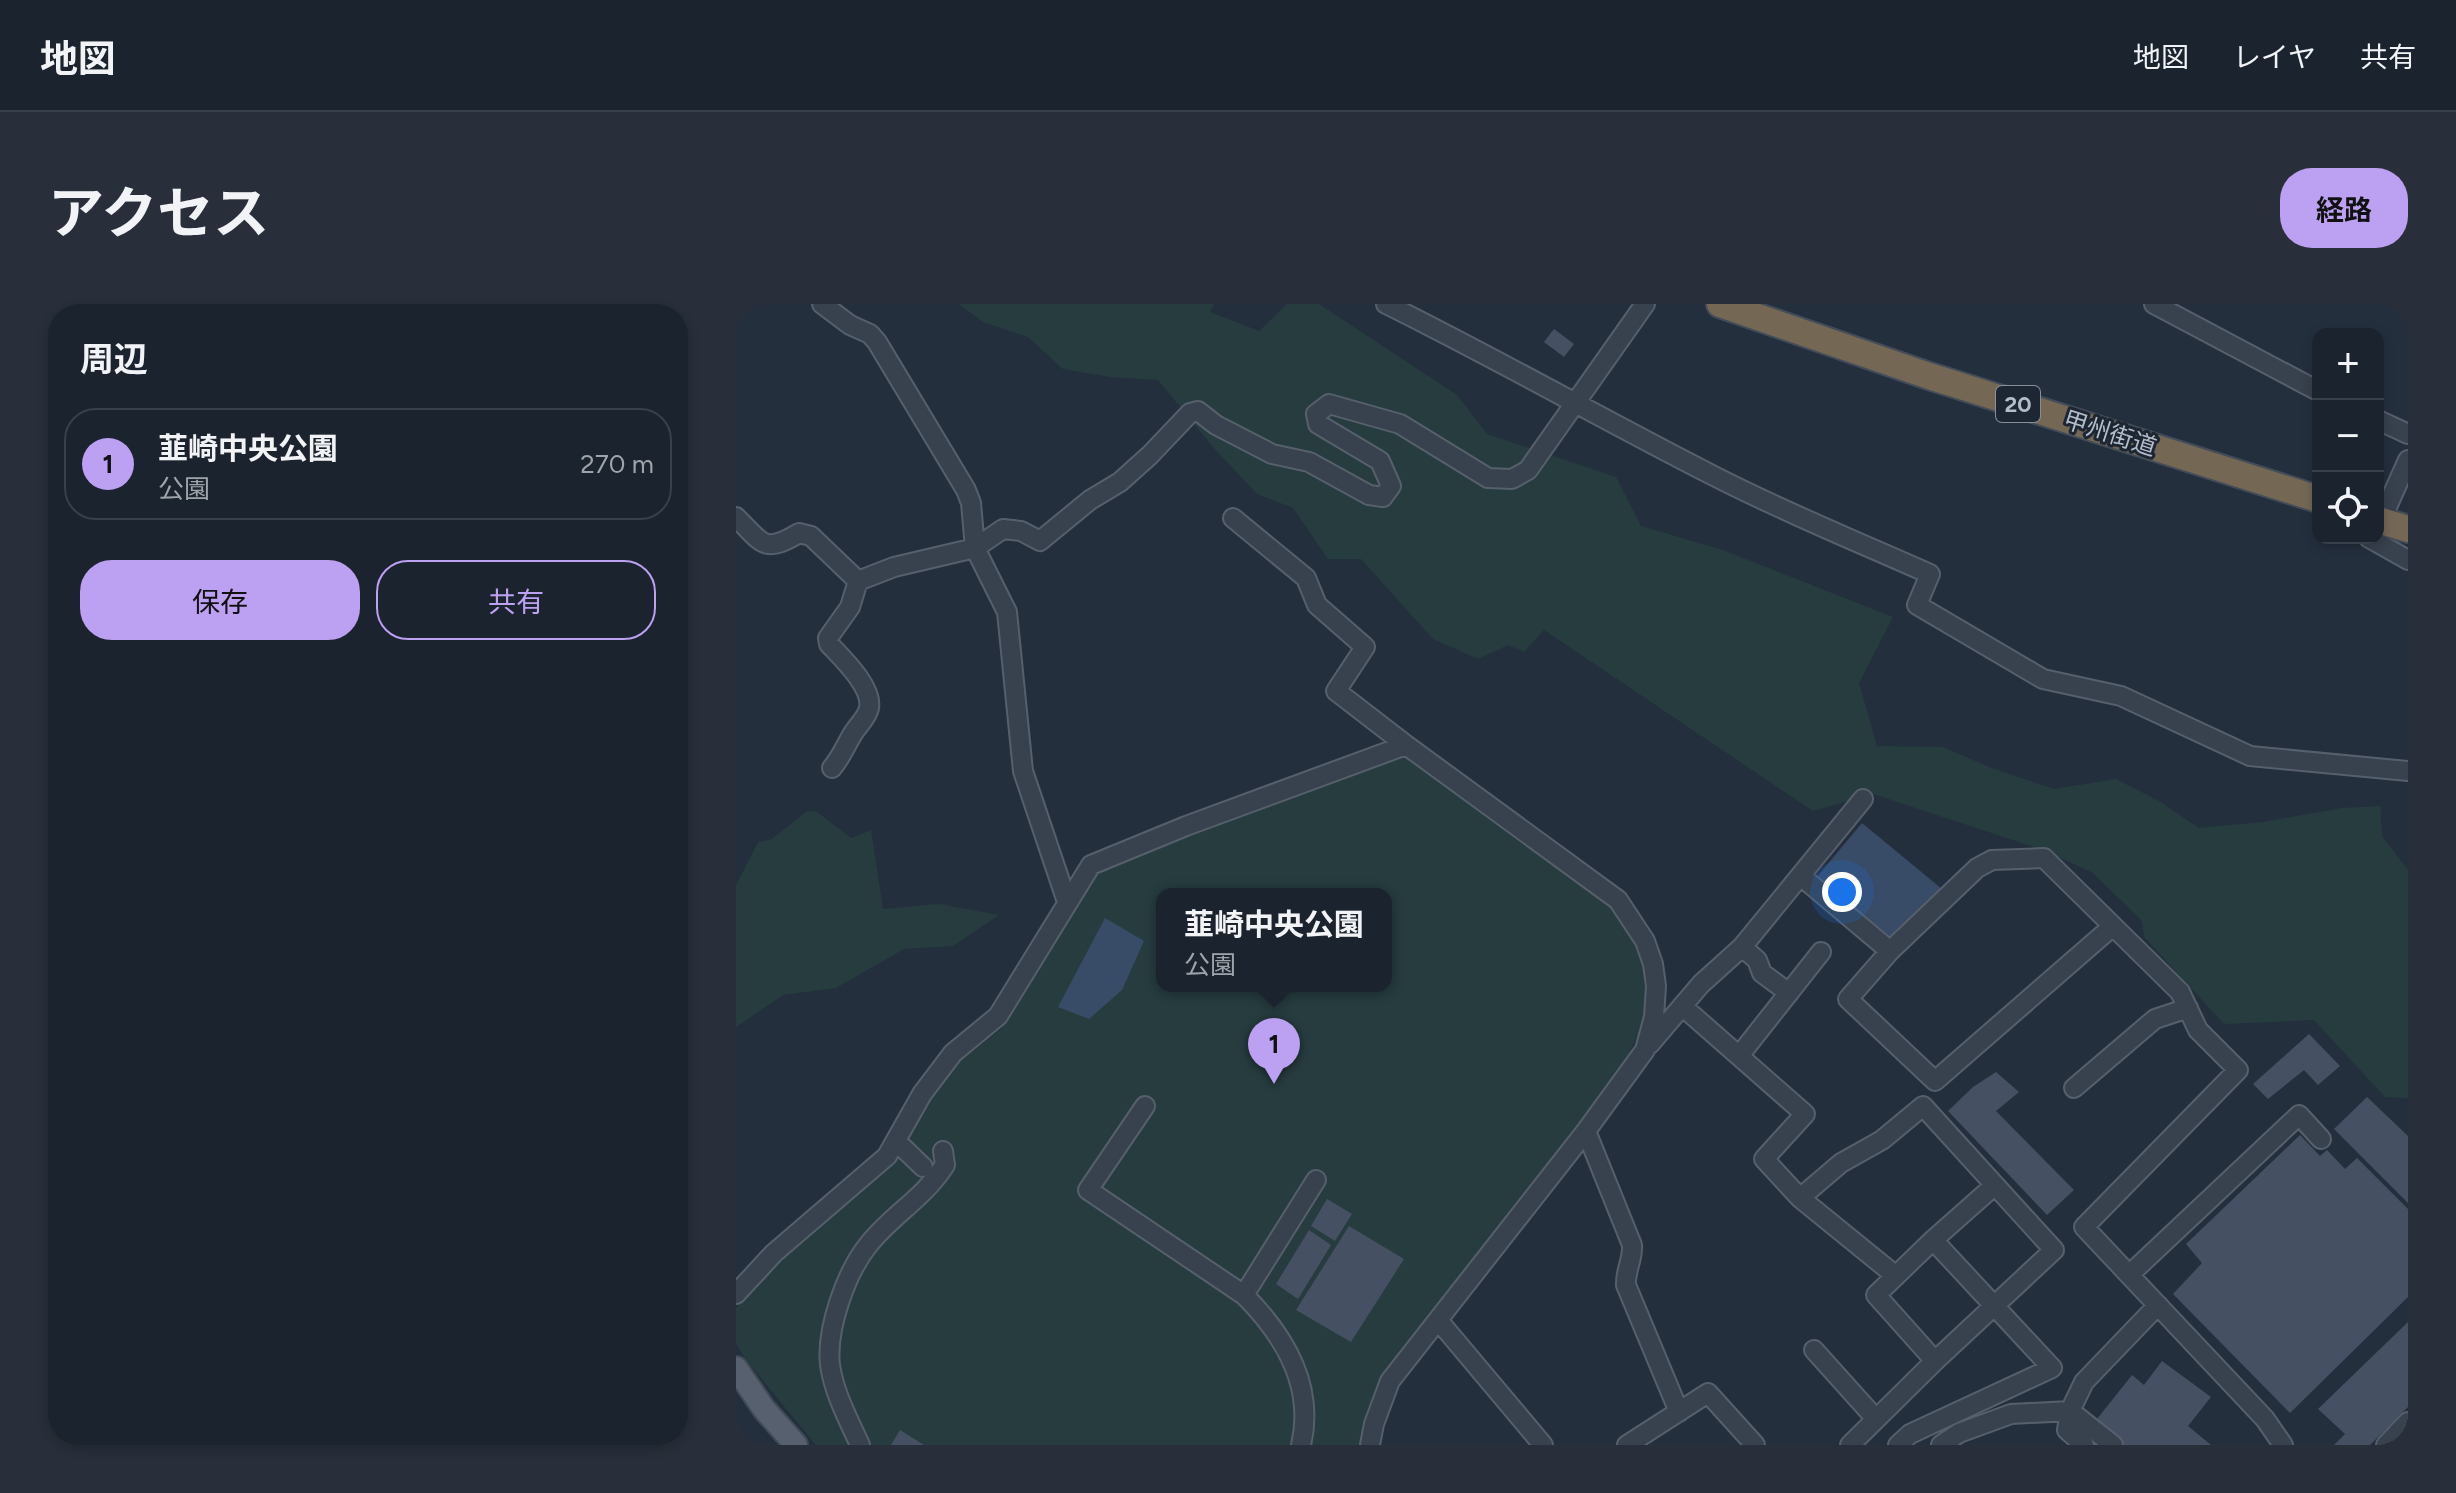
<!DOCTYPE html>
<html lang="ja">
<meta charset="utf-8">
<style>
:root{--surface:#1b232e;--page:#282f3a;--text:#f1f3f6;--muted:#a0a4aa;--line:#39404a;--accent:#bca0f2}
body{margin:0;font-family:Figtree,"Noto Sans JP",sans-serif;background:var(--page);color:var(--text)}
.controls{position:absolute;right:24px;top:24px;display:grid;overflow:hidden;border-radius:16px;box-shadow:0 4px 12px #0003}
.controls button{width:72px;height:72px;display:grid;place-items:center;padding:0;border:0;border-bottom:2px solid var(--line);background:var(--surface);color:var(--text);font:40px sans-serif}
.you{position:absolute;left:1106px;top:588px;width:28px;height:28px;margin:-20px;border:6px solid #fff;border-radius:50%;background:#1a73e8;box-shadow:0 0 0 12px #1a73e833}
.badge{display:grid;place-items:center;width:52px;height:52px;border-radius:50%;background:var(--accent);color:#111;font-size:26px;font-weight:700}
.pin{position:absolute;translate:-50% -66px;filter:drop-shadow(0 2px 4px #0008)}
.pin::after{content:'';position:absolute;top:42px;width:28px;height:24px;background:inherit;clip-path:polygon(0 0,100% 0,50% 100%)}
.popup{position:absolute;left:420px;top:584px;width:236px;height:104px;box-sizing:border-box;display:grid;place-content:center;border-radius:16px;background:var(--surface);filter:drop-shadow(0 2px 6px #0005);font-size:26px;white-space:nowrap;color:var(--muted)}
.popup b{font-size:30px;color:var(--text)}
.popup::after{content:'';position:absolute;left:50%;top:100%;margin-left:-16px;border:16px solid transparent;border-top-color:var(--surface)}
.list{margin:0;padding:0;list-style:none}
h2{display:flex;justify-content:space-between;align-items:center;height:104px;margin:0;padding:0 32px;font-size:34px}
h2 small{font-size:26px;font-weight:400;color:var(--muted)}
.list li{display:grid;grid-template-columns:52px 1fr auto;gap:24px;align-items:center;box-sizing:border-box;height:112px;margin:0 16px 16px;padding:0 16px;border:2px solid var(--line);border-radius:32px}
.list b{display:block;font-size:30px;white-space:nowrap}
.list p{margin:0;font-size:26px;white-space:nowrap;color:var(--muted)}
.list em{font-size:26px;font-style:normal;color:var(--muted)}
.actions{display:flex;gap:16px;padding:24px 32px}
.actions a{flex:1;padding:18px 0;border:2px solid var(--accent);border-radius:32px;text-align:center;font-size:28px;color:var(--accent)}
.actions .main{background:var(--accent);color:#111}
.icon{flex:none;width:44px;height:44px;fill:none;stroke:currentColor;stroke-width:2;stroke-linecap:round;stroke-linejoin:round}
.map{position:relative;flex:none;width:1672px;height:1141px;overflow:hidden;border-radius:32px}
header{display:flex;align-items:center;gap:48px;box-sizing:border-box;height:112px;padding:0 40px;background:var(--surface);border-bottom:2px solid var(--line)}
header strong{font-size:38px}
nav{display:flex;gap:44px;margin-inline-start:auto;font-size:28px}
.intro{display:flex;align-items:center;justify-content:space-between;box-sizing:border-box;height:192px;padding:0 48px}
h1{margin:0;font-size:56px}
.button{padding:20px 36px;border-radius:32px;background:var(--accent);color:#111;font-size:28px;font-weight:700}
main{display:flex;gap:48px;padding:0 48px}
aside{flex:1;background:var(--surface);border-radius:32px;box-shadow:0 4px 12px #0003}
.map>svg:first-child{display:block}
.green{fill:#263c3f;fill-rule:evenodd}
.water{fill:#394c67}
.building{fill:#455162}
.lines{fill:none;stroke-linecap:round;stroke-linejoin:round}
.minor-casing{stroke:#565f6c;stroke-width:22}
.major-casing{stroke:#414a57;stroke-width:26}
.highway-casing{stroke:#434c59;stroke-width:30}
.minor{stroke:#38414e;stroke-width:18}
.major{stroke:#56606e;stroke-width:22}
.highway{stroke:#746855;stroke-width:26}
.labels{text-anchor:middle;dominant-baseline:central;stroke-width:6;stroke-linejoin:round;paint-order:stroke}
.shield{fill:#1d2633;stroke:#878f9c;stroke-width:2}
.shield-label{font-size:22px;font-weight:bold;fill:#b4bcc9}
.street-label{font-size:24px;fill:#b4bcc9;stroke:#1d2633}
</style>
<header>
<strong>地図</strong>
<nav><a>地図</a><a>レイヤ</a><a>共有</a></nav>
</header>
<div class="intro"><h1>アクセス</h1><a class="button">経路</a></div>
<main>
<aside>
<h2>周辺<small></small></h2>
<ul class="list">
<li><span class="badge">1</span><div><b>韮崎中央公園</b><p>公園</p></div><em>270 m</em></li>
</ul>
<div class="actions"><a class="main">保存</a><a>共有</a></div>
</aside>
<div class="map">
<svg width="1672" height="1141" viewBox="0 0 1672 1141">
<rect width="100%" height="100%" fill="#242f3e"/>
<path class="green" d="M 223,0 L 478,0 L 474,8 L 523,27 L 551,0 L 583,0 L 721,91 L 751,130 L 880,173 L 905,222 L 987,246 L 1157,313 L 1123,379 L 1141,442 L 1207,443 L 1258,465 L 1318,485 L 1380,475 L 1423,497 L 1463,524 L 1527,518 L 1606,504 L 1644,502 L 1646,532 L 1672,566 L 1672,794 L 1649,793 L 1578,716 L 1488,720 L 1408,633 L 1406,617 L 1357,569 L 1310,547 L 1137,490 L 1077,507 L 808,326 L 788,348 L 772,341 L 742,355 L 697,335 L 625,255 L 592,255 L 557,204 L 521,190 L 477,143 L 422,76 L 375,73 L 327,65 L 292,33 L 247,18 Z
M 666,450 L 876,601 L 902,639 L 909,664 L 911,693 L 907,720 L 889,758 L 807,869 L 685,1023 L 640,1087 L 628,1141 L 80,1141 L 9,1055 L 0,1039 L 0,1004 L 33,965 L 162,851 L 186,801 L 221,759 L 265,725 L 360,568 ZM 426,590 L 650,590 L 650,682 L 426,682 Z
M 71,507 L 81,508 L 115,534 L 135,526 L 147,605 L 203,600 L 263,611 L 217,642 L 168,645 L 100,684 L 47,691 L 0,723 L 0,581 L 22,538 L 36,535 Z"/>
<path class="water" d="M 1126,519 L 1206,585 L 1153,635 L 1080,574 Z
M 369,614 L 408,637 L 386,686 L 353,715 L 322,703 Z"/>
<path class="building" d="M 818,25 L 838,40 L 828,53 L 808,38 Z
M 1573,730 L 1604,762 L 1582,781 L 1568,766 L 1532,795 L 1517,780 Z
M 1260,768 L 1283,788 L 1260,807 L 1338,886 L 1311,911 L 1212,807 L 1237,783 Z
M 1631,793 L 1672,832 L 1672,899 L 1598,825 Z
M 1564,831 L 1584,852 L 1591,846 L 1609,865 L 1621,854 L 1672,905 L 1672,993 L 1554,1109 L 1437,990 L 1466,959 L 1450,940 Z
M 591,895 L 616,910 L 599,937 L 575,922 Z
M 613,922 L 668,955 L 615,1038 L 560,1006 Z
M 573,926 L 595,941 L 562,995 L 540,980 Z
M 1672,1018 L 1672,1103 L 1634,1141 L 1598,1141 L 1609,1130 L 1582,1105 Z
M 1426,1057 L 1475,1093 L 1452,1122 L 1475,1141 L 1386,1141 L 1373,1131 L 1374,1127 L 1361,1115 L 1396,1071 L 1408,1081 Z
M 164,1126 L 188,1141 L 155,1141 Z"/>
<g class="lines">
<defs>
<path id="minor" d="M 86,0 L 114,21 L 134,30 L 141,38 L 230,186 L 235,199 L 239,244 L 271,308 L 287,467 L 331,598
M 650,0 C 761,55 868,116 978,172 C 1048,208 1122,238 1194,270 L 1181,301 L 1307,375 L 1385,392 L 1514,452 L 1672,467
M 1418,0 L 1582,87
M 1642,116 L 1672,130
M 1651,203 L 1672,156
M 0,213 C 27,240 28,250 63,229 L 75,232 L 122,277 L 158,263 L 239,244 L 267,225 L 285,227 L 304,237 L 354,196 L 384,178 L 414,151 L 454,109 L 462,107 L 480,121 L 536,150 L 573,158 L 633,191 L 647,193 L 655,182 L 644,157 L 582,120 L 580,110 L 593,100 L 664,120 L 752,174 L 776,175 L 792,166 L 909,0
M 497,214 L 570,274 L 581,301 L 629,343 L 600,387 L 670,441
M 1633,234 L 1672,256
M 96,464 C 105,453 109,443 116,431 C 121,422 131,414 133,404 C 137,383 106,354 93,340 L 92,334 L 114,303 L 122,277
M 1066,573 L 1154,647
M 1377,622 L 1199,777 L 1112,695 L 1154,647 L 1241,564 L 1256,556 L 1308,554 L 1444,688 L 1462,726 L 1502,766 L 1348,923 L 1529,1115 L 1547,1141
M 1006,643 L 1021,656 L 1026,669 L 1053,689
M 946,702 L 1069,810 L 1028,855 L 1064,894 L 1160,972
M 914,740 L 965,680 L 1006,643 L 1127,495
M 1003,752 L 1085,648
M 1338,784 L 1419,715 L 1452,704
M 409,802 L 352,886 L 508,991
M 850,827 L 896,941 C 897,956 889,967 890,981 L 943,1108
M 160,837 L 187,863
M 1064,894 L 1105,859 L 1146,836 L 1187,802 L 1318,946 L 1199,1057 L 1114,1141
M 1197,936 L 1259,881
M 1393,971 L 1563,811 L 1585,835
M 0,990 L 38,949 L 151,852 L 186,790 L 217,749 L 262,712 L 355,561 L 450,522 L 670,441 L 882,596 L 909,637 L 917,660 L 920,682 L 918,713 L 909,746 L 850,827 L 654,1077 L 638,1120 L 634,1141
M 702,1016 L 807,1141
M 1078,1046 L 1140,1115
M 124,1141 C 112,1115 98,1089 94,1061 C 90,1025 110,968 133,940 C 157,910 187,895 209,861 L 207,847
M 565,1141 C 579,1082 548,1031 508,991 L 580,876
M 891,1141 L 972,1089 L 1019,1141
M 1162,1141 L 1174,1130 L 1316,1064 L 1197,936 L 1140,991 L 1199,1057
M 1205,1141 L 1223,1129 L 1275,1110 L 1334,1107 L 1377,1141
M 1348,1141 L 1331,1126 L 1334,1107 L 1348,1078 L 1422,1001
M 1650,1141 L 1672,1118"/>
<path id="major" d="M 0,1064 L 28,1105 L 60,1141"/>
<path id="highway" d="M 984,0 L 1193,72 L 1582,195
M 1642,216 L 1672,225"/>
</defs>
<use href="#minor" class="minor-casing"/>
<use href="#major" class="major-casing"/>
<use href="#highway" class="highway-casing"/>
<use href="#minor" class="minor"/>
<use href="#major" class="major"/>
<use href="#highway" class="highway"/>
</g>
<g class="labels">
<rect class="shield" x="1260" y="82" width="44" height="36" rx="6"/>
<g class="shield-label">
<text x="1282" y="100">20</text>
</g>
<g class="street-label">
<text transform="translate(1374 129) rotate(18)">甲州街道</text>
</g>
</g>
</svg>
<div class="controls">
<button>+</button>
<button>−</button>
<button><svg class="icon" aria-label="locate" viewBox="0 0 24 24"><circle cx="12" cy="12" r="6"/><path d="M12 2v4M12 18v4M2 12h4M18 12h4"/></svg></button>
</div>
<div class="you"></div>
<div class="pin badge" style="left:538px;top:780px">1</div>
<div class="popup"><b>韮崎中央公園</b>公園</div>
</div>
</main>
